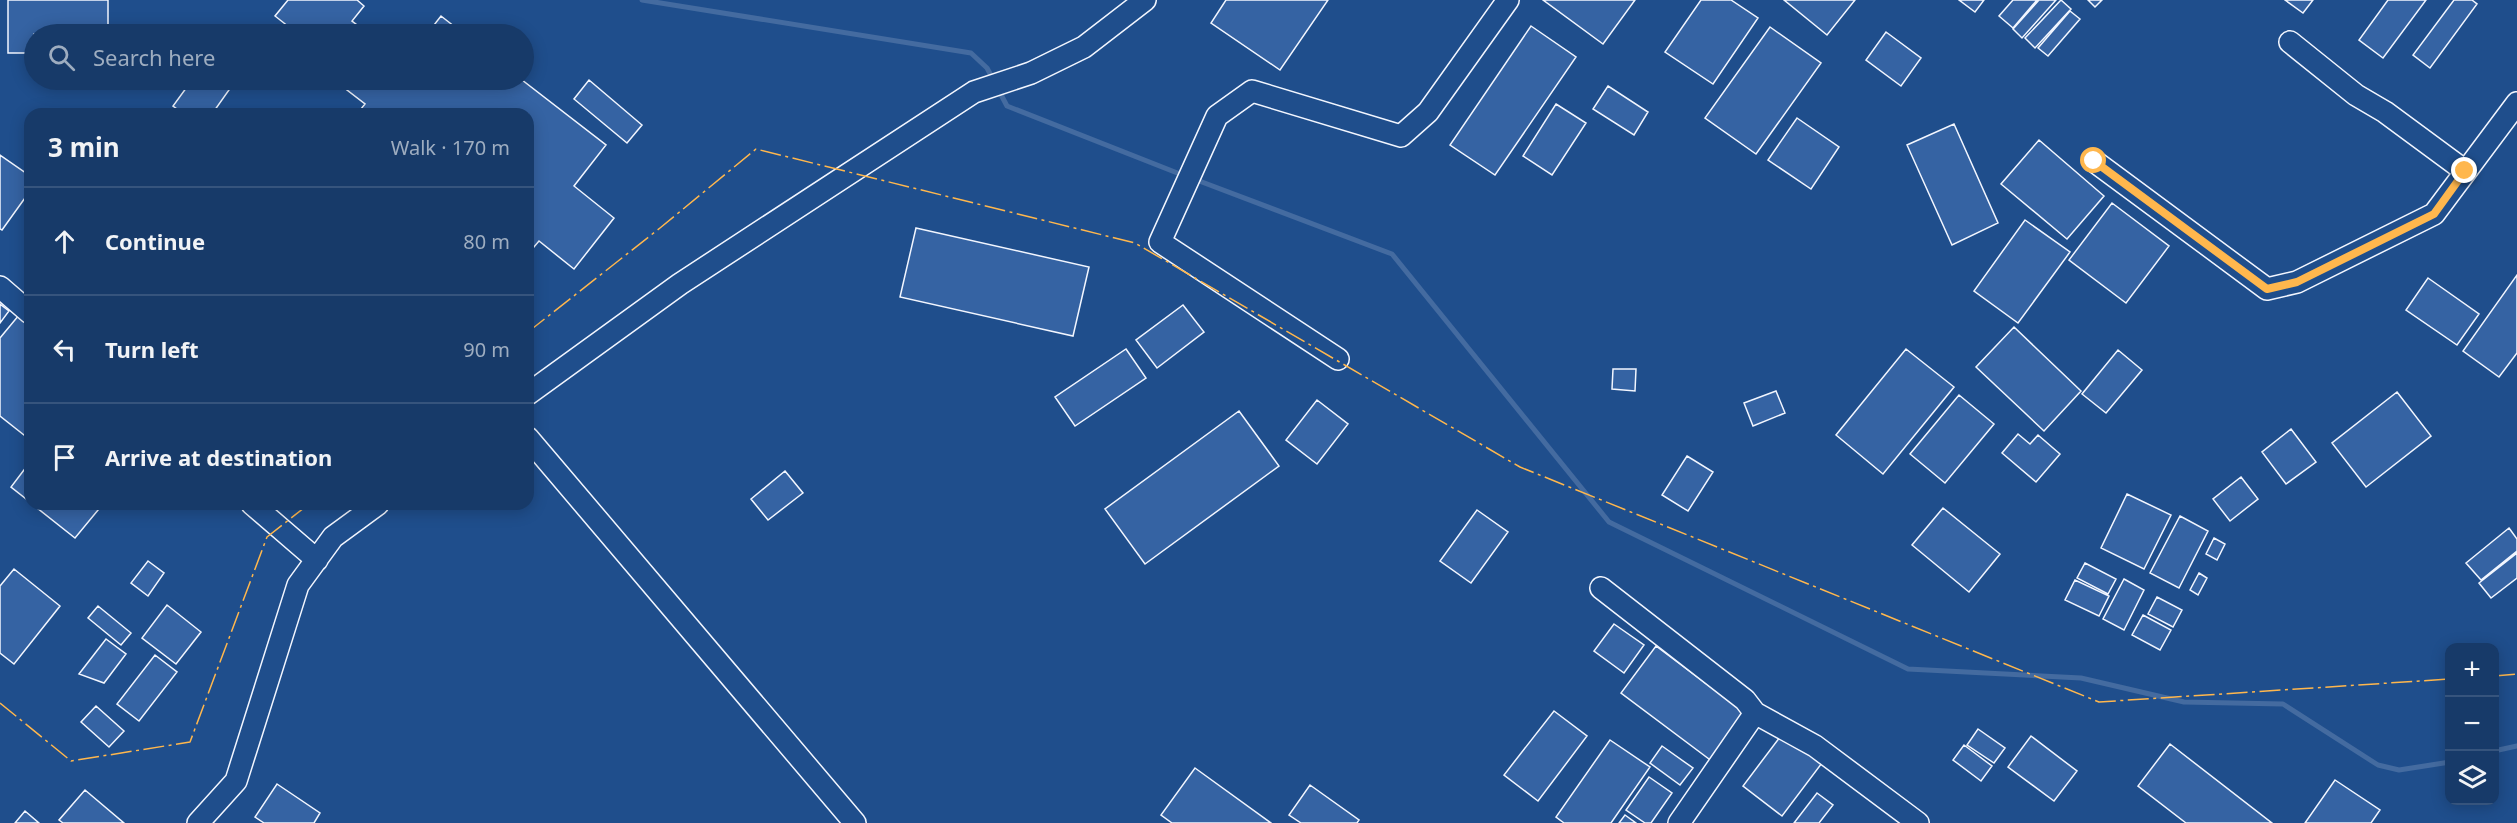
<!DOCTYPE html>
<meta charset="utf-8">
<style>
:root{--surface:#173a69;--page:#20416f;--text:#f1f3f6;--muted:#9eadc0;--line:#36547d}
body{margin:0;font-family:"Noto Sans",sans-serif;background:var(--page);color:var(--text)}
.controls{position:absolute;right:18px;bottom:18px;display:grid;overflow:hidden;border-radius:12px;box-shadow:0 3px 15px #0003}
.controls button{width:54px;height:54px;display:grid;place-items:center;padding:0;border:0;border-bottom:2px solid var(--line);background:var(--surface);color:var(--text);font:30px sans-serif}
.stop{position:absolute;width:18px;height:18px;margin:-14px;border:4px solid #ffb74d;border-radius:50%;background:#fff}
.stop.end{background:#ffb74d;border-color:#fff;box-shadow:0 2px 6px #0008}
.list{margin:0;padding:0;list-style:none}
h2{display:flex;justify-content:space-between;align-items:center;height:78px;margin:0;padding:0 24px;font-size:26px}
h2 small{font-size:20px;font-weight:400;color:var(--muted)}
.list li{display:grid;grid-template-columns:39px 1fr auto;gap:18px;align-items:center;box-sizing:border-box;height:108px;padding:0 24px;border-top:2px solid var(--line)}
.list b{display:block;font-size:22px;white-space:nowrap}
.list em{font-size:20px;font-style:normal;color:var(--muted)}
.icon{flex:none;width:33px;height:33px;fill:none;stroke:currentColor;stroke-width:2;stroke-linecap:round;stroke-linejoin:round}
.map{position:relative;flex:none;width:2517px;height:823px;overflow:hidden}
.search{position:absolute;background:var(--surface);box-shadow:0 3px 15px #0003;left:24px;top:24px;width:510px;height:66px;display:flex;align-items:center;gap:15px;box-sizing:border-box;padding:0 21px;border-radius:33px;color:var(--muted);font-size:22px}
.panel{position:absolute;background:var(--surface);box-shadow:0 3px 15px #0003;left:24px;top:108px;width:510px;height:402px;border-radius:18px}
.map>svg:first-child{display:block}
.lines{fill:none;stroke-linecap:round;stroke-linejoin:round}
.stream{stroke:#446ba0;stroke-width:5}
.building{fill:#3563a3;stroke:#f2f6ff;stroke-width:1.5}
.minor-casing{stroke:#f2f6ff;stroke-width:24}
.minor{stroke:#1f4e8c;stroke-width:21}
.power{stroke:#ffb74d;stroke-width:1.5;stroke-dasharray:21 4.5 3 4.5;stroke-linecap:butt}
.route{stroke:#ffb74d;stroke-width:8}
</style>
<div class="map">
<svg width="2517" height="823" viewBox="0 0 2517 823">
<rect width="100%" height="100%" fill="#1f4e8c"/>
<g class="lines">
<path class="stream" d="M 642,0 L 971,53 L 987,68 L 994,81
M 998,89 L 1007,106 L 1185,176
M 1194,179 L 1392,254 L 1609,522 L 1908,669 L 2081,678 L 2184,702 L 2283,704 L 2378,765 L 2399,770 L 2450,762
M 2494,751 L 2517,746"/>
</g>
<path class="building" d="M 8,0 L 108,0 L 108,34 L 34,34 L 34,53 L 8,53 Z
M 288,0 L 357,0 L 364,6 L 352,21 L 369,34 L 298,34 L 275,16 Z
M 1226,0 L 1328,0 L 1280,70 L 1211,23 Z
M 1543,0 L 1635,0 L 1603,44 Z
M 1701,0 L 1731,0 L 1758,18 L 1713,84 L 1665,52 Z
M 1784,0 L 1855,0 L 1827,35 Z
M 1959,0 L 1984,0 L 1975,12 Z
M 2013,0 L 2037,0 L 2013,28 L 1999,16 Z
M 2039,0 L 2056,0 L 2022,38 L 2013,29 Z
M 2061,0 L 2071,9 L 2035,48 L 2025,38 Z
M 2088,0 L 2102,0 L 2095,7 Z
M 2285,0 L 2313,0 L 2303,13 Z
M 2388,0 L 2426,0 L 2383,58 L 2359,40 Z
M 2454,0 L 2472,0 L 2477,4 L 2430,68 L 2413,55 Z
M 2070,11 L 2080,19 L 2048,56 L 2038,48 Z
M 441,16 L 464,34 L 427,34 Z
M 1531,26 L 1576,57 L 1495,175 L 1450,145 Z
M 1770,27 L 1821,63 L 1756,154 L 1705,118 Z
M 1886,32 L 1921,58 L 1901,86 L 1866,60 Z
M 192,80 L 215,80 L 229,90 L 212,114 L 184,114 L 173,106 Z
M 334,80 L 522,80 L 606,145 L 574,186 L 614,218 L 574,269 L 539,241 L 528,254 L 528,114 L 357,114 L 365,104 Z
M 589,80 L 642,125 L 627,143 L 574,99 Z
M 1608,86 L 1648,112 L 1634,135 L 1593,109 Z
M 1556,104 L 1586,123 L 1552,175 L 1523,156 Z
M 1797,118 L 1839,147 L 1811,189 L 1768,160 Z
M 1954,124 L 1998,223 L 1952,245 L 1907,145 Z
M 2039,140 L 2104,196 L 2067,239 L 2001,184 Z
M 0,155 L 30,176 L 30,191 L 2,230 L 0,229 Z
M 2112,203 L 2169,246 L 2126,303 L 2069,260 Z
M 2025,220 L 2070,252 L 2018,323 L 1974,291 Z
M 916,228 L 1089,267 L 1073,336 L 900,297 Z
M 2517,275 L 2517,353 L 2499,377 L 2463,351 Z
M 2428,278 L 2479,314 L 2457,345 L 2406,310 Z
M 0,304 L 9,311 L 0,323 Z
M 1183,305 L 1204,332 L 1157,368 L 1136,340 Z
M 19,315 L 30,324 L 30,428 L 24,435 L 0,416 L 0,338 Z
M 2014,327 L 2081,391 L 2044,431 L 1976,367 Z
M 1126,349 L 1146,378 L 1075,426 L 1055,397 Z
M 1906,349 L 1954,387 L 1883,474 L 1836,435 Z
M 2118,350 L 2142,370 L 2106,413 L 2082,394 Z
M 1613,369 L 1636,369 L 1635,391 L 1612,389 Z
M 1776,391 L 1785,413 L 1753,426 L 1744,403 Z
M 2397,392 L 2431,436 L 2366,487 L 2332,443 Z
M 1959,395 L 1994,424 L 1945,483 L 1910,454 Z
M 1317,400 L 1348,424 L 1317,464 L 1286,440 Z
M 1239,411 L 1279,466 L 1145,564 L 1105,509 Z
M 2291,429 L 2316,462 L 2286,484 L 2262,452 Z
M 2018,434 L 2030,444 L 2038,435 L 2060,454 L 2036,482 L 2002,453 Z
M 1687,456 L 1713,472 L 1688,511 L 1662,495 Z
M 30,462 L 30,502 L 11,487 Z
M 785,471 L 803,493 L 768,520 L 751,499 Z
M 2241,477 L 2258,499 L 2230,521 L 2213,499 Z
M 2127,494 L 2171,515 L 2144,569 L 2101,548 Z
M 32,504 L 103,504 L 75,538 Z
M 1943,508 L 2000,554 L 1969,592 L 1912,545 Z
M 1477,510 L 1508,532 L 1471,583 L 1440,561 Z
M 2180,516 L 2208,531 L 2179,588 L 2150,573 Z
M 2509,528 L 2517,539 L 2517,551 L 2481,580 L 2466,563 Z
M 2214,538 L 2225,544 L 2217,560 L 2206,554 Z
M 2517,553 L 2517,578 L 2491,598 L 2479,583 Z
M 148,561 L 164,573 L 148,596 L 131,583 Z
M 2085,563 L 2116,579 L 2108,594 L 2077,578 Z
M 14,569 L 60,606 L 14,664 L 0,653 L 0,586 Z
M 2199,573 L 2207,578 L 2198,595 L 2190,590 Z
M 2124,579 L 2144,590 L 2124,630 L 2103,619 Z
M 2075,580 L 2109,596 L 2099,616 L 2065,600 Z
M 2157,597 L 2182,610 L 2173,627 L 2148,614 Z
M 167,605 L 201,632 L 176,664 L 142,638 Z
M 98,606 L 131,633 L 121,645 L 88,618 Z
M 2143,615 L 2171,630 L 2160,650 L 2132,635 Z
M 1614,624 L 1644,645 L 1624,673 L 1594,651 Z
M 106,639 L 126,654 L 104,683 L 79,674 Z
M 1656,646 L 1748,715 L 1713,762 L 1621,693 Z
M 155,655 L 177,672 L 139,721 L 117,704 Z
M 96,706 L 124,731 L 109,747 L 81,722 Z
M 1554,711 L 1587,736 L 1538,801 L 1504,775 Z
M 1978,729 L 2005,748 L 1994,763 L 1967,745 Z
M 1783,733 L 1822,763 L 1782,816 L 1743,786 Z
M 2031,736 L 2077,771 L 2054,801 L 2008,767 Z
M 1610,740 L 1650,767 L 1611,823 L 1564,823 L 1556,817 Z
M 2170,744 L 2272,823 L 2186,823 L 2138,786 Z
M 1964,745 L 1992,766 L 1981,781 L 1953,760 Z
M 1662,746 L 1693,768 L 1680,785 L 1650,763 Z
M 1195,768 L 1271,823 L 1172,823 L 1161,815 Z
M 1649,777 L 1672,793 L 1651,823 L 1645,823 L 1626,810 Z
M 2335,780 L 2380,810 L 2371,823 L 2305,823 Z
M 277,784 L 320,813 L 314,823 L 264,823 L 255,817 Z
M 1310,785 L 1359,820 L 1357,823 L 1301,823 L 1289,815 Z
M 85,790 L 124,823 L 63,823 L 59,820 Z
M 1817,793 L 1833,805 L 1819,823 L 1794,823 Z
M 25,811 L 39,823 L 15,823 Z
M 1625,815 L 1636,823 L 1619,823 Z"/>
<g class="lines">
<defs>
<path id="minor" d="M 2290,42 L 2356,95 L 2385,112 L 2465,171
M 2094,161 L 2267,289 L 2297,282 L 2434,214 L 2517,103
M 0,287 L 30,313
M 1338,359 L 1160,242 L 1217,116 L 1252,91 L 1401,136 L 1428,112 L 1508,0
M 528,394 L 680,284 L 974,92 L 1031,73 L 1084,47 L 1145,0
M 528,438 L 855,823
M 252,504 L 317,560
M 1601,588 L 1745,700 L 1755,713 L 1815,746 L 1918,823
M 198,823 L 236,781 L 298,585 L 333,537 L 378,504
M 1679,823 L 1755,713"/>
</defs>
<use href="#minor" class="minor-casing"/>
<use href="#minor" class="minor"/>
<path class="power" d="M 528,332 L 660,228 L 756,149 L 1135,243 L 1520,467 L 2099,702 L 2450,679
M 2494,676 L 2517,674
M 0,703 L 71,761 L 190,742 L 267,537 L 309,504"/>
</g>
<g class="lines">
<path class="route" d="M 2094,161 L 2267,289 L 2297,282 L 2434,214 L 2465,171"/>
</g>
</svg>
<div class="controls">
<button>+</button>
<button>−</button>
<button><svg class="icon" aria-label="layers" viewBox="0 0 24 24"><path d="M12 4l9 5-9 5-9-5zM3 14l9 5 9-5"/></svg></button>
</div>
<div class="stop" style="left:2094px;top:161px"></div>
<div class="stop end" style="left:2465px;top:171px"></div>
<div class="search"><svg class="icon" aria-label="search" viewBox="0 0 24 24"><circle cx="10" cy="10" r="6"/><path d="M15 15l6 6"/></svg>Search here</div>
<section class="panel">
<h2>3 min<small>Walk · 170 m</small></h2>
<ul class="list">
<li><svg class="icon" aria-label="ahead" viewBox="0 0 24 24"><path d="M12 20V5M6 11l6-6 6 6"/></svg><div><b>Continue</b></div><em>80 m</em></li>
<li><svg class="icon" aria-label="left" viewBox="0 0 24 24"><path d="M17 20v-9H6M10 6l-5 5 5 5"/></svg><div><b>Turn left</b></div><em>90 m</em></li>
<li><svg class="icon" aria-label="arrive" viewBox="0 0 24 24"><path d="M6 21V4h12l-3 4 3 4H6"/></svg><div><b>Arrive at destination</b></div></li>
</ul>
</section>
</div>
